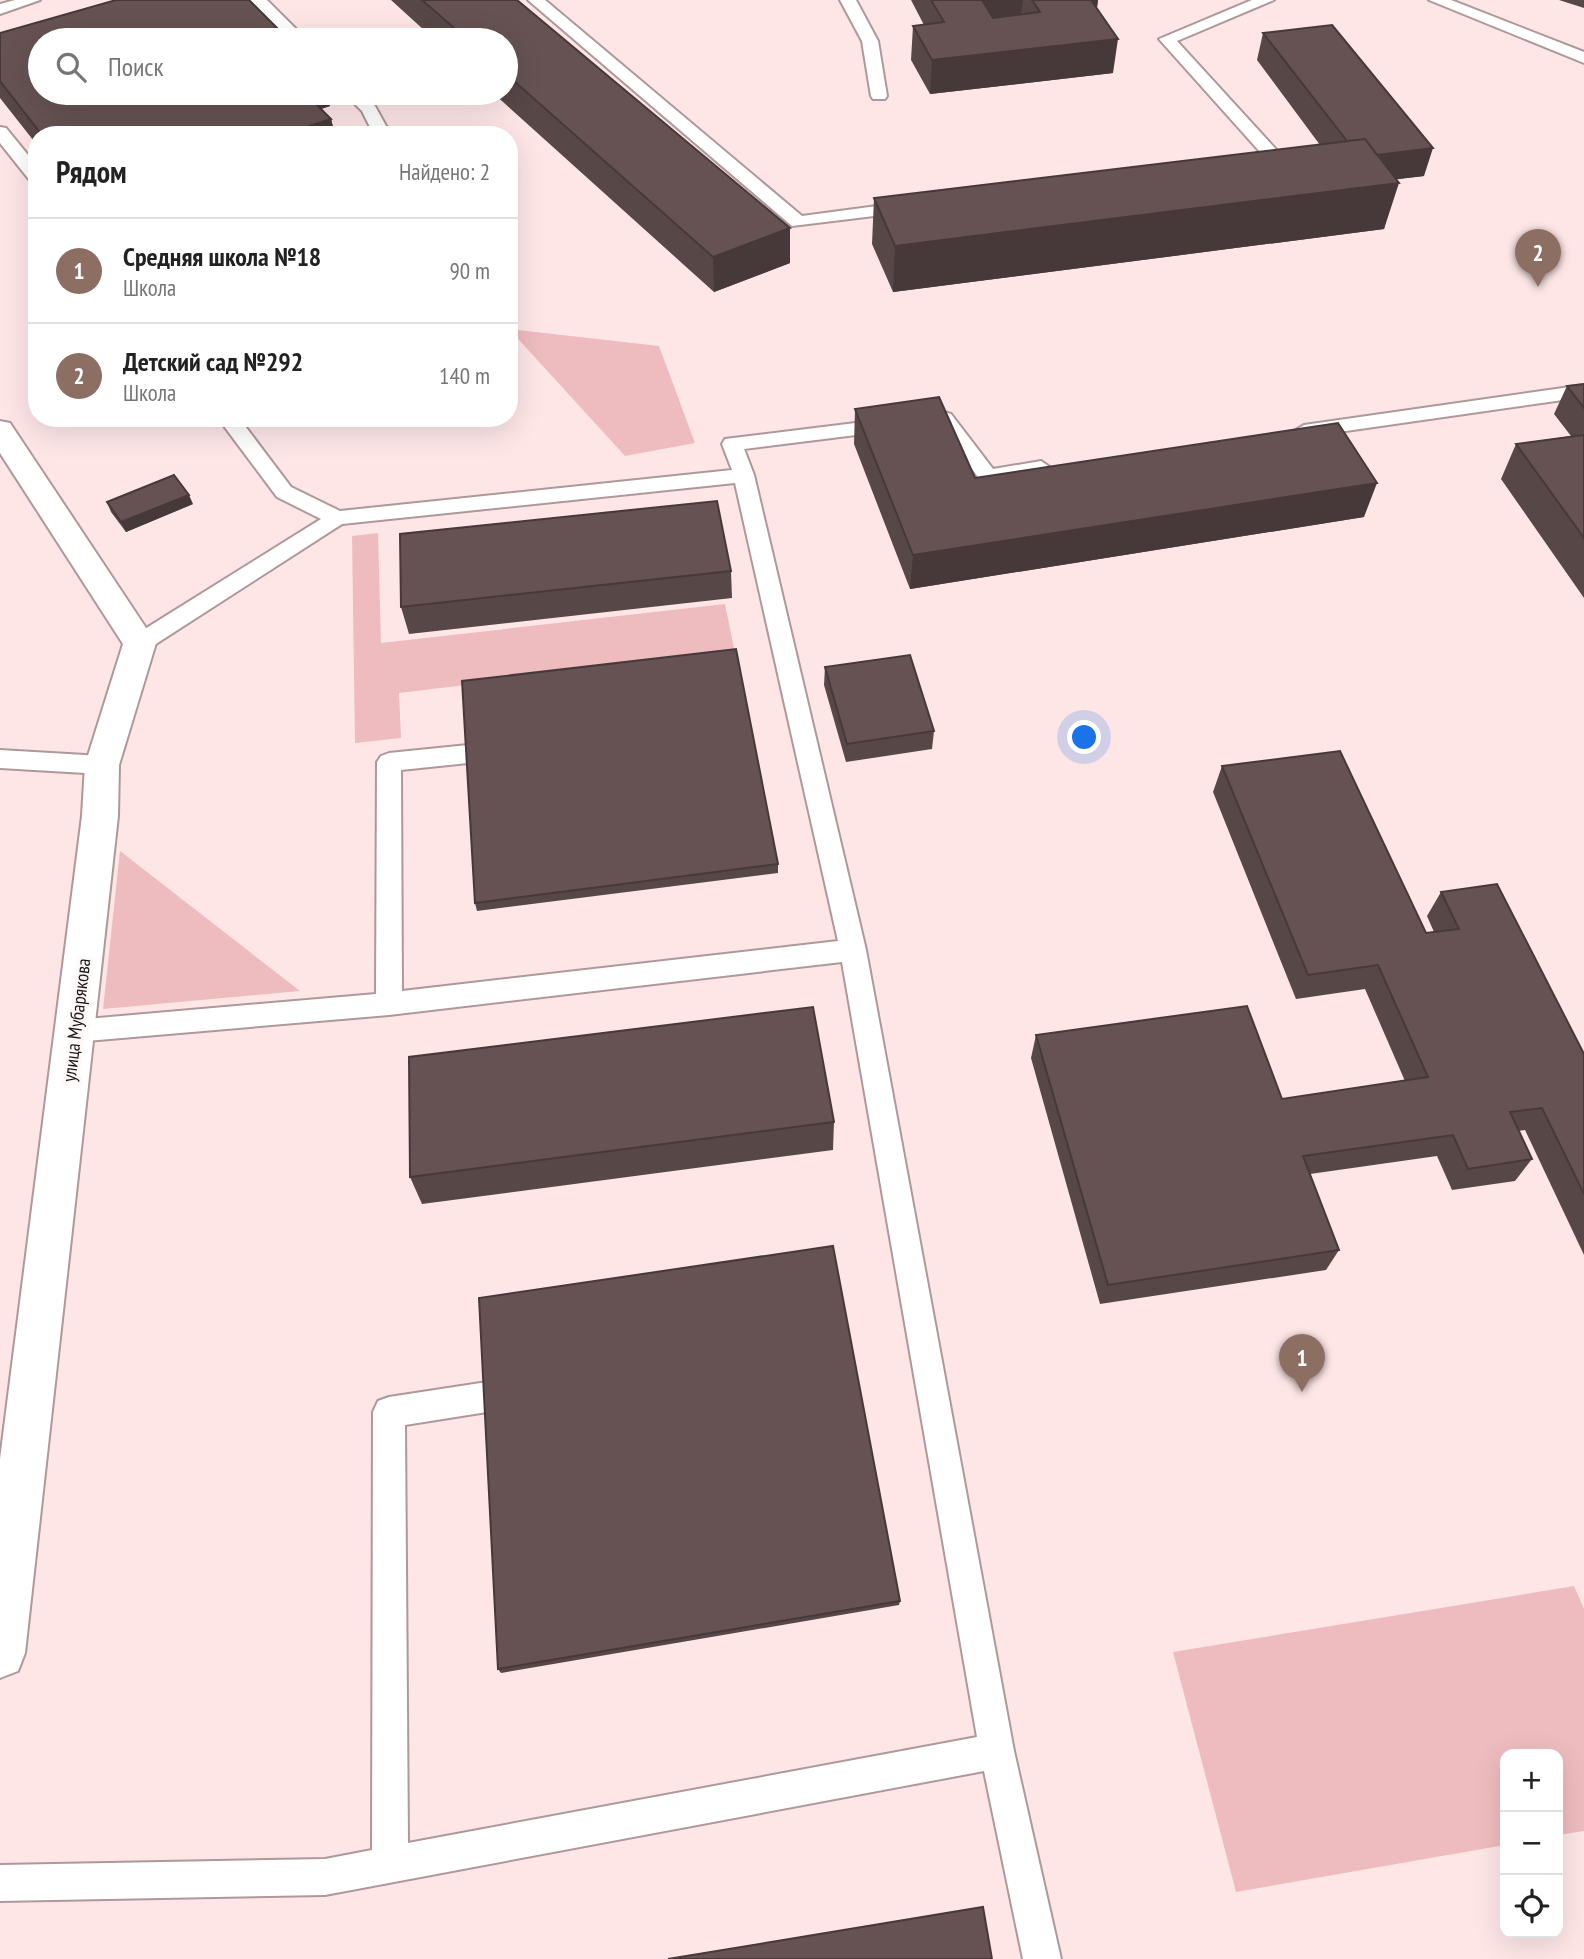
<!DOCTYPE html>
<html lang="ru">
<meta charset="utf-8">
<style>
:root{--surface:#fff;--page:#f6f6f6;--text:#222;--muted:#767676;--line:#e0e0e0;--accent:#0f766e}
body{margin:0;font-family:"PT Sans Narrow",sans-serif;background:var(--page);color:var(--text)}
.controls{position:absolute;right:21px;bottom:21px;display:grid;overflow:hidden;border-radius:14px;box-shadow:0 7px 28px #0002}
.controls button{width:63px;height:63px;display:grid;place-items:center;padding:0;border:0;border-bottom:2px solid var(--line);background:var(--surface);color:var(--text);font:35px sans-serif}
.you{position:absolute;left:1085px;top:738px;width:24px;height:24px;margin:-18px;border:5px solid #fff;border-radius:50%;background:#1a73e8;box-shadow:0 0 0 10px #1a73e833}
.badge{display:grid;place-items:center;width:46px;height:46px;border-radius:50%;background:var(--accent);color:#fff;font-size:23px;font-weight:700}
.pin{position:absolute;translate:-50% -58px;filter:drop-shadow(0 2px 4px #0008)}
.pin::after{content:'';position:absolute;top:37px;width:24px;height:21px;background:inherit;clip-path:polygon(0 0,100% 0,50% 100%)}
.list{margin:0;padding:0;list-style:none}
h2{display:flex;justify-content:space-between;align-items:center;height:91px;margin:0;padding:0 28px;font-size:30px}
h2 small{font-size:23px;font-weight:400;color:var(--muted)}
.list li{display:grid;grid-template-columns:46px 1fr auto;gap:21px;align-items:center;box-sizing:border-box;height:105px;padding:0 28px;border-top:2px solid var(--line)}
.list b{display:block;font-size:26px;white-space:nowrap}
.list p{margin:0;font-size:23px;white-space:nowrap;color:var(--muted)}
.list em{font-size:23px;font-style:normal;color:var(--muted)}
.icon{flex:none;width:38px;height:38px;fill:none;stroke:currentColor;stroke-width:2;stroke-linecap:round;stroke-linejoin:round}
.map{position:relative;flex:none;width:1584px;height:1959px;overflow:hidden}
.search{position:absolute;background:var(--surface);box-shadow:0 7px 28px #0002;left:28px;top:28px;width:490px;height:77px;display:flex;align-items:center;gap:18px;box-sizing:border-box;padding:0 24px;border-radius:38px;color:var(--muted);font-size:26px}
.panel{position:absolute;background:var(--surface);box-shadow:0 7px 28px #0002;left:28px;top:126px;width:490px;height:301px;border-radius:28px}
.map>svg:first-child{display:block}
.green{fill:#eebcbf}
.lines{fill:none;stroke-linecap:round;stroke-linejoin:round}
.lane-casing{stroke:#ae9899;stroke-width:4}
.street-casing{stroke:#ae9899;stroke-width:4}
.lane{fill:#fff;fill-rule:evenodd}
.street{fill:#fff;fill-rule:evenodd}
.wall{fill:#584747}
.shaded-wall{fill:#47393a}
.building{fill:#665253;stroke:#47393a;stroke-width:2}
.labels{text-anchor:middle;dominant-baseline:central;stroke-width:7;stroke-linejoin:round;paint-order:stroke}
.street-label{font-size:19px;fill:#1d1515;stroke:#fdf9f9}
</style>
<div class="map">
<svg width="1584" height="1959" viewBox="0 0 1584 1959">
<rect width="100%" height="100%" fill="#fee6e7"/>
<path class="green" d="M 509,329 L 659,346 L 695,443 L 625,456 Z
M 378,533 L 381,643 L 725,604 L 735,653 L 399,693 L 401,738 L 355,743 L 352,536 Z
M 120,851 L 300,991 L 103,1009 Z
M 1574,1586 L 1584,1609 L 1584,1831 L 1558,1835 L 1558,1754 L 1505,1754 L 1505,1845 L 1236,1892 L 1173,1652 Z"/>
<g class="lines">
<defs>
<path id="lane" d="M 15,0 L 40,0 L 0,14 L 0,4 Z
M 250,0 L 267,0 L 307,40 L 290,40 Z
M 528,0 L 545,0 L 802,216 L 907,202 L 916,207 L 907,212 L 792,226 Z
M 840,0 L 856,0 L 878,41 L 887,96 L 885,99 L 873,99 L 871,96 L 862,41 Z
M 1252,0 L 1274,0 L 1177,41 L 1282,156 L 1279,160 L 1241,164 L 1238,160 L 1241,156 L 1261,153 L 1159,39 Z
M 1429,0 L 1451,0 L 1584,52 L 1584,63 Z
M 344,93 L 361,93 L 375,106 L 391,135 L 374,135 L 362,111 Z
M 0,127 L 6,128 L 37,166 L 37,183 L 31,182 L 0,143 Z
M 1584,385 L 1584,397 L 1304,437 L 1294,431 L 1304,425 Z
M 944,412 L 951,414 L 993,469 L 1041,461 L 1051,468 L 1041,475 L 988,483 L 981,481 L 939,425 L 929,426 L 919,420 L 922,416 Z
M 218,418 L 239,418 L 291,487 L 340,511 L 732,470 L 722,444 L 725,439 L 888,419 L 898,425 L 888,431 L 744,449 L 754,475 L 866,950 L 1014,1751 L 1061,1959 L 1023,1959 L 984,1771 L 325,1895 L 0,1901 L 0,1865 L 325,1859 L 372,1850 L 373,1412 L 378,1401 L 389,1397 L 487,1382 L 498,1386 L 502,1397 L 498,1408 L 487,1412 L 405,1425 L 408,1843 L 977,1737 L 842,962 L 389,1015 L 75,1042 L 66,1039 L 62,1031 L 66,1023 L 75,1020 L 376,994 L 377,762 L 381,756 L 389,753 L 468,745 L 476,748 L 480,754 L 476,760 L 468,763 L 401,770 L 402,991 L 838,941 L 735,483 L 342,524 L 148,649 L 132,649 L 129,643 L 132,637 L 321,519 L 277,497 Z
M 0,750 L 102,756 L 110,759 L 114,765 L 110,771 L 102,774 L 0,768 Z"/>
<path id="street" d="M 0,421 L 10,423 L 156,643 L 119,765 L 118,816 L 25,1653 L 18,1671 L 0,1678 L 0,1459 L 82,816 L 85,765 L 123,644 L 0,453 Z"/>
</defs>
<use href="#lane" class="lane-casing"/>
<use href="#street" class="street-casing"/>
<use href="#lane" class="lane"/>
<use href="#street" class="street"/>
</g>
<path class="wall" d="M 391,0 L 517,0 L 790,228 L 790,263 L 714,292 L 493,93 L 506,93 L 506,40 L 435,40 Z
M 911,0 L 1098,0 L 1097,8 L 1113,73 L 930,94 L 911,60 L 913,26 L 924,25 Z
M 1559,0 L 1584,0 L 1584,8 Z
M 0,33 L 330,106 L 321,109 L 331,119 L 335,135 L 37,135 L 37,145 L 0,98 Z
M 1263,33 L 1424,176 L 1396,179 L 1384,229 L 893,292 L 872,244 L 874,198 L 1320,145 L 1257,60 Z
M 1584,384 L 1584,598 L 1501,479 L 1516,444 L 1571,436 L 1554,414 L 1567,386 Z
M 855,409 L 975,478 L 1364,517 L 910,589 L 854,444 Z
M 107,502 L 193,504 L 126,532 L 111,512 Z
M 731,571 L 732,598 L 409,634 L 401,607 Z
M 825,667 L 934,731 L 932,749 L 846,762 L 824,685 Z
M 1222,766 L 1426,933 L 1434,932 L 1427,916 L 1441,892 L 1584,1054 L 1584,1255 L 1525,1130 L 1518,1131 L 1532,1159 L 1515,1181 L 1452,1190 L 1437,1156 L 1310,1174 L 1339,1250 L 1326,1270 L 1100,1304 L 1031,1058 L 1036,1035 L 1282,1099 L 1405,1081 L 1365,989 L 1296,999 L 1213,792 Z
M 778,864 L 778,873 L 477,911 L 475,903 Z
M 834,1122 L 833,1150 L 422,1204 L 410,1177 Z
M 900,1601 L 899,1605 L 501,1673 L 498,1669 Z"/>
<path class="shaded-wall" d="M 977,0 L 1023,0 L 1020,21 L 975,27 Z
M 1076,0 L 1098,0 L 1096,13 Z
M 1118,39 L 1113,73 L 930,94 L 932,60 Z
M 296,93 L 327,93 L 330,106 L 302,115 Z
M 331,119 L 335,135 L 282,135 Z
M 143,128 L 146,135 L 120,135 Z
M 1433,148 L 1424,176 L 1351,185 L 1359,158 Z
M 1399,183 L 1384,229 L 893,292 L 895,246 Z
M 790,228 L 790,263 L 714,292 L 713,257 Z
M 1377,483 L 1364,517 L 910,589 L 913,555 Z
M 189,495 L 193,504 L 126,532 L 121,522 Z"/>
<path class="building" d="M 116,0 L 249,0 L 289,40 L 40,40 L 40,93 L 305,93 L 331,119 L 282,135 L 149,135 L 143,128 L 120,135 L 42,135 L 0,81 L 0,33 Z
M 422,0 L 517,0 L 790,228 L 713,257 L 506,74 L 506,40 L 468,40 Z
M 931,0 L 982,0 L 993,18 L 1040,12 L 1032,0 L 1091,0 L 1118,39 L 932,60 L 913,26 L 944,22 Z
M 1332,25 L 1433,148 L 1377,155 L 1365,139 L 1347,141 L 1263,33 Z
M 1365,139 L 1399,183 L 895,246 L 874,198 Z
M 1584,384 L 1584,408 L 1567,386 Z
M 939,397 L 975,478 L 1338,423 L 1377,483 L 913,555 L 855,409 Z
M 1584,435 L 1584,538 L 1516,444 Z
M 174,475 L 189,495 L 121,522 L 107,502 Z
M 717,501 L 731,571 L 401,607 L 400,534 Z
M 736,649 L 778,864 L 475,903 L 462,681 Z
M 910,655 L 934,731 L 847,744 L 825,667 Z
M 1340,751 L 1426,933 L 1459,929 L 1441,892 L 1497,884 L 1584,1054 L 1584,1194 L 1542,1108 L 1510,1112 L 1532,1159 L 1468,1169 L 1453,1135 L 1303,1156 L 1339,1250 L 1108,1285 L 1036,1035 L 1247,1006 L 1282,1099 L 1428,1077 L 1378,965 L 1308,975 L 1222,766 Z
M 813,1007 L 834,1122 L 410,1177 L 409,1057 Z
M 833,1246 L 900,1601 L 498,1669 L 479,1298 Z
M 983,1907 L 992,1959 L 668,1959 Z"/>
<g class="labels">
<g class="street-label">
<text transform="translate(76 1020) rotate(-83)">улица Мубарякова</text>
</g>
</g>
</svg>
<div class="controls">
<button>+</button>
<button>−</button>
<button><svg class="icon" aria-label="locate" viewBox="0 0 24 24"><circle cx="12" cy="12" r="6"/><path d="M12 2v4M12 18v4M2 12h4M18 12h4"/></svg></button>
</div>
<div class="you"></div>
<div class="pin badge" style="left:1302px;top:1392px;background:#8d6e63">1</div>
<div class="pin badge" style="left:1538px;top:287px;background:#8d6e63">2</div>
<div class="search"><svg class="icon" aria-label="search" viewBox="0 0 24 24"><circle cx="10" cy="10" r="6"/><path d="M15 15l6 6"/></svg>Поиск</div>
<section class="panel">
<h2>Рядом<small>Найдено: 2</small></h2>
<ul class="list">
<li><span class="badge" style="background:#8d6e63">1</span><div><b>Средняя школа №18</b><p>Школа</p></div><em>90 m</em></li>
<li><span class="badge" style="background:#8d6e63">2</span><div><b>Детский сад №292</b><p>Школа</p></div><em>140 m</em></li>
</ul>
</section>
</div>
